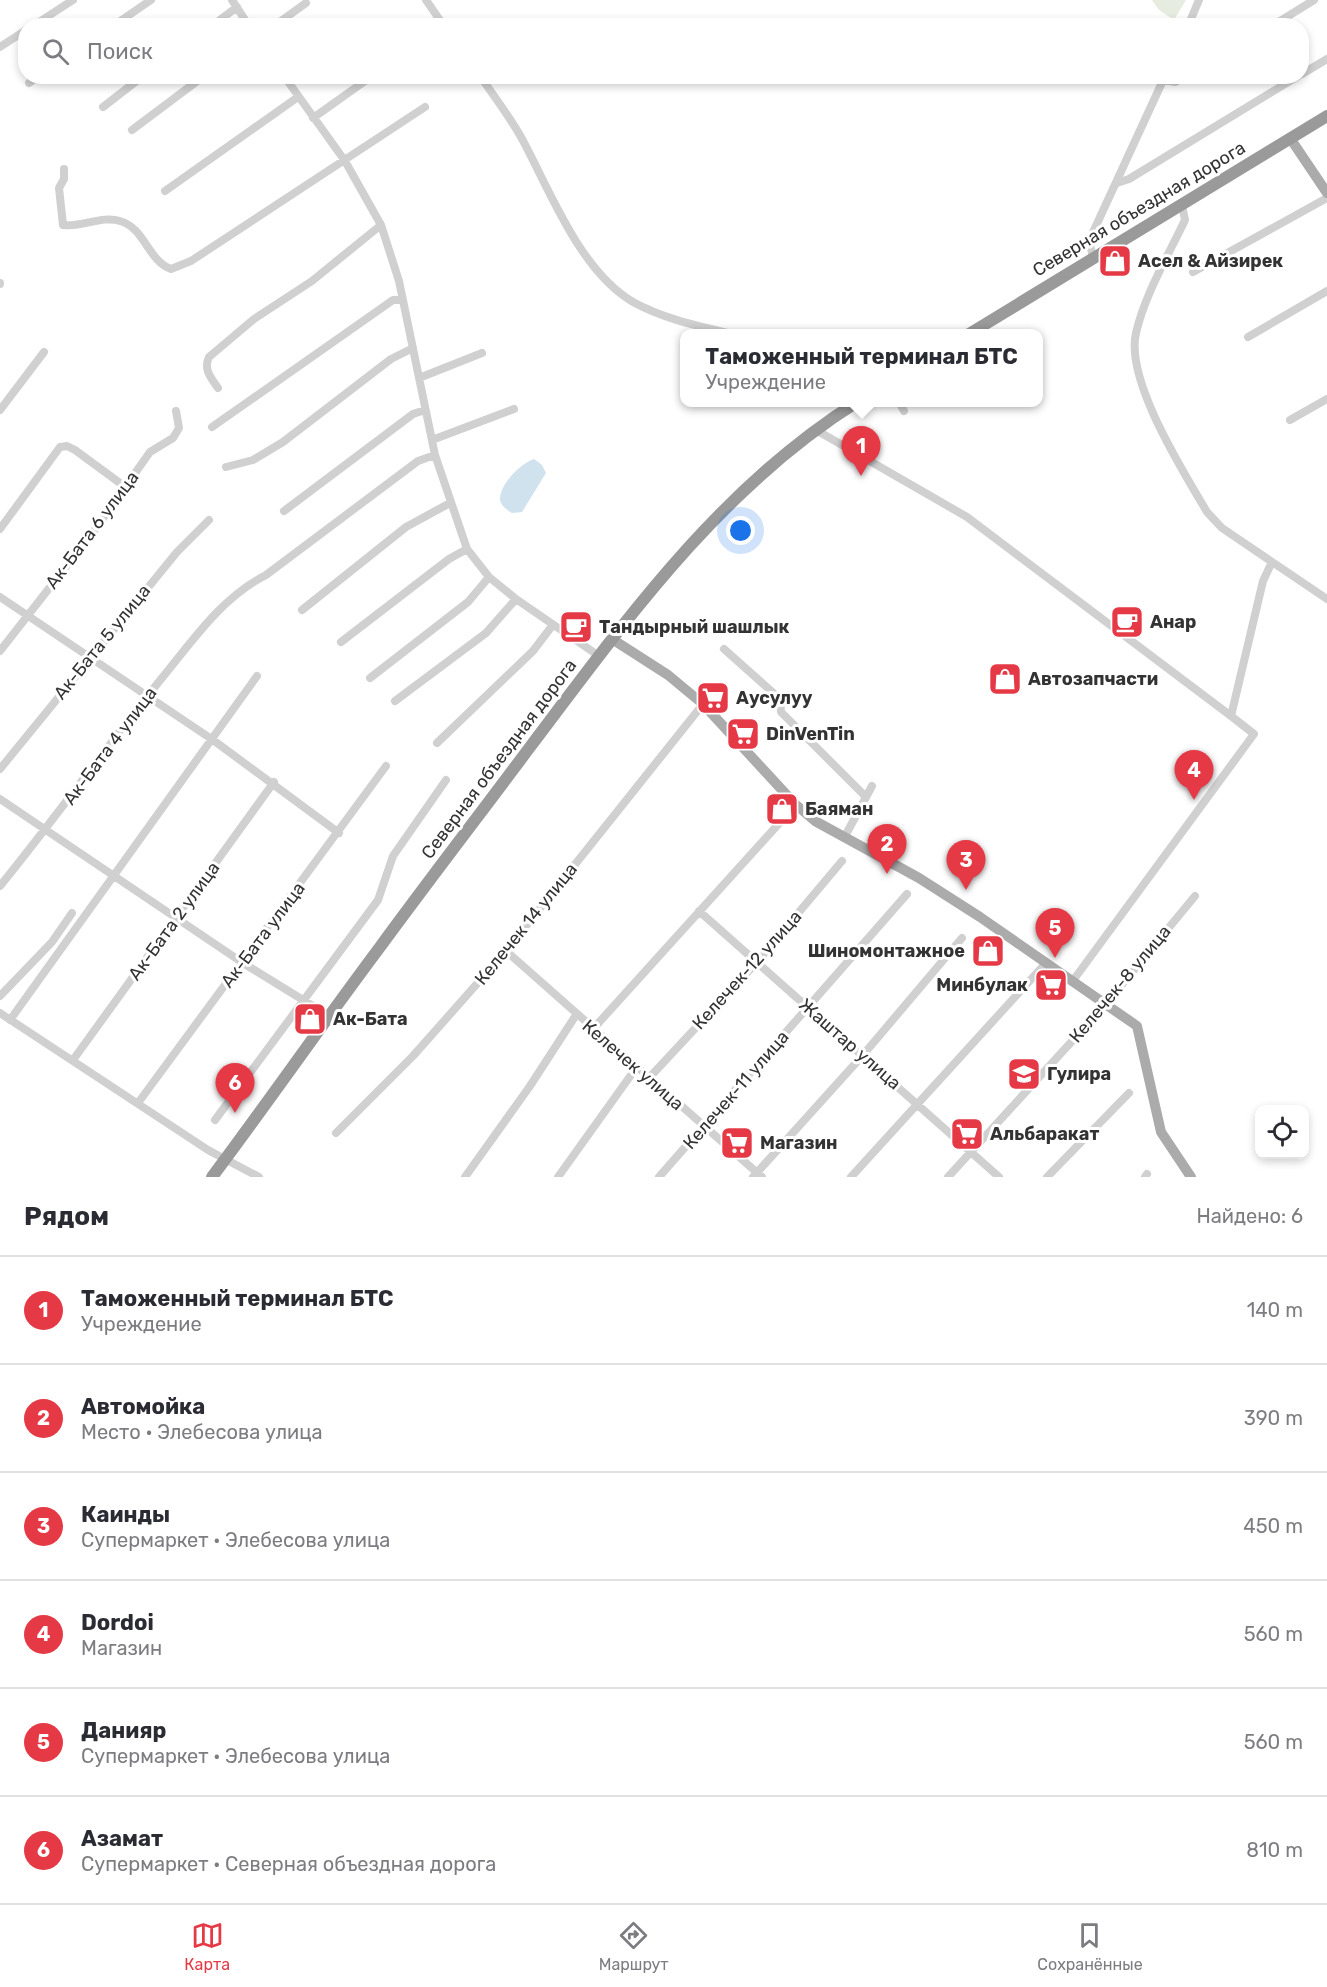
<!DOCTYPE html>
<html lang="ru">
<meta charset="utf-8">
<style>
:root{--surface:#fff;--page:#f2f2f3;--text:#2b2b33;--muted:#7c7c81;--line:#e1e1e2;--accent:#e63946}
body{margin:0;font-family:Rubik,sans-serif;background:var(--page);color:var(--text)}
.controls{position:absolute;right:18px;bottom:18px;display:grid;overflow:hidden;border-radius:12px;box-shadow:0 3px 9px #0003}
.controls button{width:54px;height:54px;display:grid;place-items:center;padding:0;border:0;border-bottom:2px solid var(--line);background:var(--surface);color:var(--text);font:30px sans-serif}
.you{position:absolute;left:741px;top:531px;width:21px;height:21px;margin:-15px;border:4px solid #fff;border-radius:50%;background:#1a73e8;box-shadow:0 0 0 9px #1a73e833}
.badge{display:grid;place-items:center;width:39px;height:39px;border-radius:50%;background:var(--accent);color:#fff;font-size:20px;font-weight:700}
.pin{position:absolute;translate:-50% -50px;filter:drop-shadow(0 2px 3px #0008)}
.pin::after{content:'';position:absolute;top:32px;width:21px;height:18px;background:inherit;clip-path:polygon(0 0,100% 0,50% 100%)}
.popup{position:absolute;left:680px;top:329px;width:363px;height:78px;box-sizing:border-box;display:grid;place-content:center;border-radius:12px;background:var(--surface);filter:drop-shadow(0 2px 4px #0005);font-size:20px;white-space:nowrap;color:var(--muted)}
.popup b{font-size:22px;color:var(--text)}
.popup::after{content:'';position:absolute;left:50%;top:100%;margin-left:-12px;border:12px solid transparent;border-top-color:var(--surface)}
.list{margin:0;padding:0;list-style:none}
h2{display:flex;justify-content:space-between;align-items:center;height:78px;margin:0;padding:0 24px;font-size:26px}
h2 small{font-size:20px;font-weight:400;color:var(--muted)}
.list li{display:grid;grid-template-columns:39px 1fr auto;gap:18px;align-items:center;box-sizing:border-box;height:108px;padding:0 24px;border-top:2px solid var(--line)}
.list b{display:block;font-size:22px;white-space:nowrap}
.list p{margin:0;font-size:20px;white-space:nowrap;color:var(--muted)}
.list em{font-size:20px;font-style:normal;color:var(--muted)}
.icon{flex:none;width:33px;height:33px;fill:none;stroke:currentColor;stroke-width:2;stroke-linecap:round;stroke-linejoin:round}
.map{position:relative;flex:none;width:1327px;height:1177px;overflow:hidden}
.search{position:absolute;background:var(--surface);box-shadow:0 3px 9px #0003;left:18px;right:18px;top:18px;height:66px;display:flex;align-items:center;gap:15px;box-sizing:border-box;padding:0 21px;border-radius:24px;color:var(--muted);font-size:22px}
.sheet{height:726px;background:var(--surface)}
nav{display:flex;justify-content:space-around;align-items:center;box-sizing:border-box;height:84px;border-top:2px solid var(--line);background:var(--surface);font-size:16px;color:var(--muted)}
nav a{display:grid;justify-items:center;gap:3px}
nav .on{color:var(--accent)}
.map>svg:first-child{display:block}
.green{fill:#e6ecdf}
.water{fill:#cfe2ee}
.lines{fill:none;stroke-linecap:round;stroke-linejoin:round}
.minor{stroke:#d0d0d0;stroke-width:8}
.major{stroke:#ababab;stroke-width:10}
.highway{stroke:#9a9a9a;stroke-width:12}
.labels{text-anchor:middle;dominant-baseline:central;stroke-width:6;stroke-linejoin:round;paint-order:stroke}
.street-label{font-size:18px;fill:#333;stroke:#fff}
.poi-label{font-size:18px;font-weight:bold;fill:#333;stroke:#fff;text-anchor:start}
</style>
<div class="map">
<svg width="1327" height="1177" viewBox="0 0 1327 1177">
<rect width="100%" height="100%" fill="#fff"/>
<path class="green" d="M 1152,0 L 1186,0 L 1174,20 L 1159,10 Z"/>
<path class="water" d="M 534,459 L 542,465 L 546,473 L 522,512 L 512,513 C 507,510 500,505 500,499 C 500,484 521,463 534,459 Z"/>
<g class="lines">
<path class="minor" d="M 232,0 L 249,26
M 426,0 L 444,26
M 33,26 L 73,0
M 113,26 L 151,0
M 212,26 L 237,7
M 274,26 L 306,3
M 1188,26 L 1199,0
M 1272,26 L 1314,0
M 0,47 L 26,30
M 1302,74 L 1327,59
M 284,76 L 345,161 L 381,225 L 399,281 L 435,455 L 467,549 L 489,577 L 516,599 L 599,656
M 480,76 C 494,96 509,116 521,137 C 550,190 579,270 633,302 C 664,319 698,326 732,334
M 1163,80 L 1175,82 L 1188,76
M 29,83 L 38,76
M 103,107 L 143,76
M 313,118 L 372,76
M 132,130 L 204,76
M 64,169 L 64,179 L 59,188 L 63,225 C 81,228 102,215 120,221 C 145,228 148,261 171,269 L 191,261 L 425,107
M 1117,183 L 1129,179 L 1298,76
M 165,191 L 298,97
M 1182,205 L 1185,220 C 1168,256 1145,294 1136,333 C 1125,380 1183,471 1207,512 L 1222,528 L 1327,599
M 1093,257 L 1089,241 L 1165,76
M 1193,272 L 1327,198
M 0,284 L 0,283
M 829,334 L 832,334
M 1248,337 L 1327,291
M 419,378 L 482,353
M 218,388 C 211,378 203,369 209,357 L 254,319 L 312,281 L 381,225
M 899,402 L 904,411
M 0,410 L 44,352
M 1290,420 L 1327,399
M 212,427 L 393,300 L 402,300
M 816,430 L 967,517 L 1231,716
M 432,440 L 514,409
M 226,467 L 253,460 L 283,442 L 391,359 L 413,348
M 284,511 L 413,414 L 425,410
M 0,529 L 60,447 L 67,446 L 75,450 L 124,486
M 0,597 L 213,740 L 339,833
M 302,610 L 406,527 L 450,503
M 341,642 L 449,559 L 467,549
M 724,649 L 780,699 L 781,712 L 866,797
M 0,651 L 97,527 L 150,452 L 173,438 L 179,428 L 176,411
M 370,678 L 468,602 L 489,577
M 395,701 L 486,633 L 516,599
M 437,743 L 533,651 L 552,626
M 0,769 L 177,552 L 209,520
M 0,799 L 243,963 L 329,1016
M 844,838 L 872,786
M 0,886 C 57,816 109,743 166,673 C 196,636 223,597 266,575 L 418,461 L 435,455
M 699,911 L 999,1177
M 506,951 L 762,1177
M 1072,982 L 1254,734 L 1231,716 L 1263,581 L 1272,562
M 0,996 L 52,942 L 72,913
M 0,1013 L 208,1150 L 259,1177
M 10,1020 L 257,676
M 593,1029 L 783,819
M 73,1060 L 274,782
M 649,1078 L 757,962 L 842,861
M 138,1103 L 386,766
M 215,1120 L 378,900 L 393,856 L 446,780
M 336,1133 L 413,1056 L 506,951 L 703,704
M 465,1177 L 530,1086 L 576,1015
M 558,1177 L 636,1068
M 659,1177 L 907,894
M 753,1177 L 863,1055 L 962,938
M 851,1177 L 1045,964
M 948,1177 L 1105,1005 L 1195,896
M 1047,1177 L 1129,1093
M 1145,1177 L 1147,1174"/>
<path class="major" d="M 1290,138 L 1327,193
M 612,639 L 668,675 L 703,704 L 795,804 L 815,821 L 919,878 L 980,917 L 1137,1026 L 1161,1132 L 1191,1177"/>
<path class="highway" d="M 969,334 L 1327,116
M 212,1177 C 269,1101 323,1023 380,947 C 429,880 480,814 530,747 C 626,620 720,488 857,402"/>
</g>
<defs>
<symbol id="shop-square" viewBox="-11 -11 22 22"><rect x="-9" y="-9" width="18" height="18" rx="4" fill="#e63946" stroke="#fff"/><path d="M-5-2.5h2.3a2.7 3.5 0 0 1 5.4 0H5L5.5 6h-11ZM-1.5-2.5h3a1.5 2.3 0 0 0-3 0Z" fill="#fff"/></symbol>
<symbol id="cafe-square" viewBox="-11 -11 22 22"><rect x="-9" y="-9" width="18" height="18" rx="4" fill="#e63946" stroke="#fff"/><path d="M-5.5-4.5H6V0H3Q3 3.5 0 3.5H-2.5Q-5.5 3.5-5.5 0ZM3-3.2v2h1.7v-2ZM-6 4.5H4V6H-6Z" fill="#fff"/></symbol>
<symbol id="supermarket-square" viewBox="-11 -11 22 22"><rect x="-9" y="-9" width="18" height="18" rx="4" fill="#e63946" stroke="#fff"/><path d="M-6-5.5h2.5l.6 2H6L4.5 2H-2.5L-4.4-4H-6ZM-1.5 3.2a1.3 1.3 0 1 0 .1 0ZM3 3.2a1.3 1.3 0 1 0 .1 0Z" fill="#fff"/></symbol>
<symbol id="school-square" viewBox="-11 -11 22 22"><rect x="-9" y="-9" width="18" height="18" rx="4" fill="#e63946" stroke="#fff"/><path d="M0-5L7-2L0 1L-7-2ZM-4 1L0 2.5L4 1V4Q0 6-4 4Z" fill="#fff"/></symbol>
</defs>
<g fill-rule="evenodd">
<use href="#shop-square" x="1096" y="242" width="38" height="38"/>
<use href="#cafe-square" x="1108" y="603" width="38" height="38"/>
<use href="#cafe-square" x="557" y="608" width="38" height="38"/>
<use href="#shop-square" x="986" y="660" width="38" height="38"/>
<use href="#supermarket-square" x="694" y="679" width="38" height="38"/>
<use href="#supermarket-square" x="724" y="715" width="38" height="38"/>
<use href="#shop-square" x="763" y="790" width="38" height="38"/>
<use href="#shop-square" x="969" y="932" width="38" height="38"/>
<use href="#supermarket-square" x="1032" y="966" width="38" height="38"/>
<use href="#shop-square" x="291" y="1000" width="38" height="38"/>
<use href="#school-square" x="1005" y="1055" width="38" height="38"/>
<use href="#supermarket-square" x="948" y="1115" width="38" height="38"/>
<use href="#supermarket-square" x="718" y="1124" width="38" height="38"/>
</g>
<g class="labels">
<g class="street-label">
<text transform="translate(1139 209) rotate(-31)">Северная объездная дорога</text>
<text transform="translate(92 530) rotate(-53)">Ак-Бата 6 улица</text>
<text transform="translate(102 642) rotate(-51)">Ак-Бата 5 улица</text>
<text transform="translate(110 746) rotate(-53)">Ак-Бата 4 улица</text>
<text transform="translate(499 759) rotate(-53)">Северная объездная дорога</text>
<text transform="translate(174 921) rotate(-54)">Ак-Бата 2 улица</text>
<text transform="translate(526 924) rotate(-51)">Келечек 14 улица</text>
<text transform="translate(263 935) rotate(-53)">Ак-Бата улица</text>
<text transform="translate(747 970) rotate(-48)">Келечек-12 улица</text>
<text transform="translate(1120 984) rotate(-50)">Келечек-8 улица</text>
<text transform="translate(850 1044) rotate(41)">Жаштар улица</text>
<text transform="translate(633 1065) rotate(41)">Келечек улица</text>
<text transform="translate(736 1090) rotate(-49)">Келечек-11 улица</text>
</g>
<g class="poi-label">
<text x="1138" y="261">Асел &amp; Айзирек</text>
<text x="1150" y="622">Анар</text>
<text x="599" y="627">Тандырный шашлык</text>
<text x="1028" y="679">Автозапчасти</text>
<text x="736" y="698">Аусулуу</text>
<text x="766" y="734">DinVenTin</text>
<text x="805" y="809">Баяман</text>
<text x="965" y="951" text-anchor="end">Шиномонтажное</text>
<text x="1028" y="985" text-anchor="end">Минбулак</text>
<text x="333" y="1019">Ак-Бата</text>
<text x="1047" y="1074">Гулира</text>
<text x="990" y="1134">Альбаракат</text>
<text x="760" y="1143">Магазин</text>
</g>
</g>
</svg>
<div class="controls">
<button><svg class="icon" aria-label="locate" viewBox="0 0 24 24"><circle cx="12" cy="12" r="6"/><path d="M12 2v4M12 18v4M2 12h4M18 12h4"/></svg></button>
</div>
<div class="you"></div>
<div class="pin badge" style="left:861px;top:476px">1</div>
<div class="popup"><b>Таможенный терминал БТС</b>Учреждение</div>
<div class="pin badge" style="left:887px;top:874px">2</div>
<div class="pin badge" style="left:966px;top:890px">3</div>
<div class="pin badge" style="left:1194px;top:800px">4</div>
<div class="pin badge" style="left:1055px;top:958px">5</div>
<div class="pin badge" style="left:235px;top:1113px">6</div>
<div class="search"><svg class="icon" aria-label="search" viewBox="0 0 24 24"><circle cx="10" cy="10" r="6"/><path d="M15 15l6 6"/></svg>Поиск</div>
</div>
<section class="sheet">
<h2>Рядом<small>Найдено: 6</small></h2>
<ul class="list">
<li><span class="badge">1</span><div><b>Таможенный терминал БТС</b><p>Учреждение</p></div><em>140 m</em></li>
<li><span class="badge">2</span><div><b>Автомойка</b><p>Место · Элебесова улица</p></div><em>390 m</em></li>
<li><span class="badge">3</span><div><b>Каинды</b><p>Супермаркет · Элебесова улица</p></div><em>450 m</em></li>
<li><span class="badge">4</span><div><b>Dordoi</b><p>Магазин</p></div><em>560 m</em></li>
<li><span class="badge">5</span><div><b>Данияр</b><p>Супермаркет · Элебесова улица</p></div><em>560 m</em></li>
<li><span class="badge">6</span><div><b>Азамат</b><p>Супермаркет · Северная объездная дорога</p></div><em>810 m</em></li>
</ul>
</section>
<nav>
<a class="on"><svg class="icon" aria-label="map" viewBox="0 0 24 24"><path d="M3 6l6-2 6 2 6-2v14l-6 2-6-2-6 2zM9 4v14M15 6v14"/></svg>Карта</a>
<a><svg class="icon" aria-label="directions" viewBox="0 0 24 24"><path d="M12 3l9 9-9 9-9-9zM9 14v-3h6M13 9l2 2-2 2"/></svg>Маршрут</a>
<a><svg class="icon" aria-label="saved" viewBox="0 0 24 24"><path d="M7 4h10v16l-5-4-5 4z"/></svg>Сохранённые</a>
</nav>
